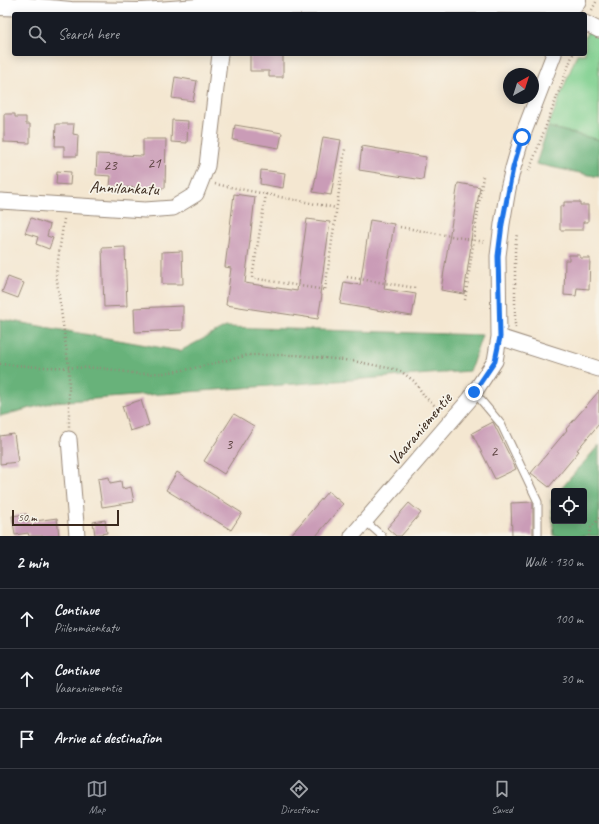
<!DOCTYPE html>
<meta charset="utf-8">
<style>
:root{--surface:#171b24;--page:#242831;--text:#f1f3f6;--muted:#9ea1a6;--line:#363941;--accent:#8c9099}
body{margin:0;font-family:Caveat,sans-serif;background:var(--page);color:var(--text)}
.controls{position:absolute;right:12px;bottom:12px;display:grid;overflow:hidden;border-radius:4px;box-shadow:0 2px 10px #0003}
.controls button{width:36px;height:36px;display:grid;place-items:center;padding:0;border:0;border-bottom:1px solid var(--line);background:var(--surface);color:var(--text);font:20px sans-serif}
.compass{position:absolute;left:503px;top:68px;width:36px;height:36px;border-radius:50%;background:var(--surface);box-shadow:0 2px 10px #0003;rotate:39deg}
.scale{position:absolute;left:12px;bottom:10px;width:107px;box-sizing:border-box;padding-left:4px;border:2px solid #3b2a1e;border-top:0;font-size:11px;line-height:14px;white-space:nowrap;color:#3b2a1e;-webkit-text-stroke:3px #f7f3e8;paint-order:stroke}
.stop{position:absolute;width:12px;height:12px;margin:-9px;border:3px solid #1a73e8;border-radius:50%;background:#fff}
.stop.end{background:#1a73e8;border-color:#fff;box-shadow:0 1px 4px #0008}
.list{margin:0;padding:0;list-style:none}
h2{display:flex;justify-content:space-between;align-items:center;height:52px;margin:0;padding:0 16px;font-size:17px}
h2 small{font-size:13px;font-weight:400;color:var(--muted)}
.list li{display:grid;grid-template-columns:26px 1fr auto;gap:12px;align-items:center;box-sizing:border-box;height:60px;padding:0 16px;border-top:1px solid var(--line)}
.list b{display:block;font-size:15px;white-space:nowrap}
.list p{margin:0;font-size:13px;white-space:nowrap;color:var(--muted)}
.list em{font-size:13px;font-style:normal;color:var(--muted)}
.icon{flex:none;width:22px;height:22px;fill:none;stroke:currentColor;stroke-width:2;stroke-linecap:round;stroke-linejoin:round}
.map{position:relative;flex:none;width:599px;height:536px;overflow:hidden}
.search{position:absolute;background:var(--surface);box-shadow:0 2px 10px #0003;left:12px;right:12px;top:12px;height:44px;display:flex;align-items:center;gap:10px;box-sizing:border-box;padding:0 14px;border-radius:4px;color:var(--muted);font-size:15px}
.sheet{height:232px;background:var(--surface)}
nav{display:flex;justify-content:space-around;align-items:center;box-sizing:border-box;height:56px;border-top:1px solid var(--line);background:var(--surface);font-size:11px;color:var(--muted)}
nav a{display:grid;justify-items:center;gap:2px}
nav .on{color:var(--accent)}
.map>svg:first-child{display:block}
.green{fill:#80d090;stroke:#5e7d57}
.forest{fill:#68b27a;stroke:#526e4c}
.building{fill:#ca9cb7}
.lines{fill:none;stroke-linecap:round;stroke-linejoin:round}
.service-casing{stroke:#988878;stroke-width:9}
.minor-casing{stroke:#988878;stroke-width:17}
.tertiary-casing{stroke:#988878;stroke-width:20}
.path{stroke:#988878;stroke-width:2.5;stroke-dasharray:1 3;stroke-linecap:butt}
.service{stroke:#fff;stroke-width:7}
.minor{stroke:#fff;stroke-width:15}
.tertiary{stroke:#fff;stroke-width:18}
.route{stroke:#1a73e8;stroke-width:5}
.labels{text-anchor:middle;dominant-baseline:central;stroke-width:3.5;stroke-linejoin:round;paint-order:stroke}
.number-label{font-size:15px;fill:#5f4644}
.street-label{font-size:17px;fill:#3b2a1e;stroke:#f7f3e8}
</style>
<div class="map">
<svg width="599" height="536" viewBox="0 0 599 536">
<rect width="100%" height="100%" fill="#f7f3e8"/>
<filter id="ink" filterUnits="userSpaceOnUse"><feTurbulence type="fractalNoise" baseFrequency=".025" numOctaves="2"/><feDisplacementMap in="SourceGraphic" scale="8" xChannelSelector="R" yChannelSelector="G"/><feConvolveMatrix kernelMatrix="1 2 1 2 8 2 1 2 1" color-interpolation-filters="sRGB"/></filter>
<filter id="wash" filterUnits="userSpaceOnUse"><feTurbulence type="fractalNoise" baseFrequency=".012" numOctaves="4" result="noise"/><feDisplacementMap in="SourceGraphic" scale="16" xChannelSelector="R" yChannelSelector="G"/><feGaussianBlur stdDeviation="0.9" result="paint"/><feColorMatrix in="noise" values="0 0 0 0 0 0 0 0 0 0 0 0 0 0 0 0 0 1.4 0 .05"/><feComposite in="paint" operator="in"/></filter>
<g filter="url(#wash)">
<rect width="100%" height="100%" fill="#f4e7d1"/>
<path class="green" d="M 588,31 L 599,37 L 599,140 L 548,127 L 577,54 L 585,54 L 585,37 Z"/>
<path class="forest" d="M 548,127 L 599,140 L 599,177 L 536,164 Z
M 0,319 L 180,351 L 226,327 L 482,335 L 470,371 L 54,402 L 0,416 Z
M 599,445 L 599,536 L 554,536 L 551,500 L 554,497 L 554,521 L 584,521 L 584,491 L 559,491 Z"/>
<g id="blocks">
<path class="building" d="M 250,54 L 283,54 L 283,77 L 269,77 L 269,71 L 250,71 Z
M 175,77 L 197,81 L 193,101 L 172,98 Z
M 4,114 L 15,114 L 15,117 L 26,117 L 26,124 L 30,124 L 30,143 L 4,142 Z
M 172,120 L 188,121 L 187,143 L 171,142 Z
M 56,124 L 74,124 L 73,134 L 78,135 L 77,156 L 64,156 L 64,146 L 55,146 Z
M 235,125 L 282,133 L 279,148 L 233,140 Z
M 323,137 L 341,140 L 331,195 L 313,192 Z
M 143,139 L 166,139 L 165,188 L 110,187 L 111,176 L 96,175 L 97,154 L 143,156 Z
M 362,146 L 426,157 L 423,180 L 359,170 Z
M 261,170 L 285,173 L 283,188 L 260,184 Z
M 57,171 L 71,172 L 70,185 L 56,184 Z
M 458,183 L 480,187 L 470,245 L 471,245 L 464,294 L 441,290 Z
M 234,194 L 255,197 L 245,283 L 297,291 L 307,219 L 330,222 L 320,294 L 322,295 L 318,319 L 226,305 L 231,268 L 225,267 Z
M 564,202 L 580,202 L 580,205 L 588,205 L 588,222 L 583,222 L 583,230 L 560,230 L 560,206 L 564,206 Z
M 31,218 L 50,225 L 47,236 L 53,238 L 49,249 L 36,244 L 38,237 L 25,233 Z
M 370,220 L 394,224 L 384,289 L 416,294 L 412,316 L 340,304 L 344,282 L 360,285 Z
M 125,247 L 127,306 L 104,307 L 102,248 Z
M 182,251 L 183,284 L 162,284 L 162,252 Z
M 569,255 L 580,255 L 580,258 L 590,258 L 589,289 L 577,288 L 576,296 L 564,295 L 565,260 L 569,260 Z
M 8,277 L 24,283 L 18,298 L 2,292 Z
M 183,306 L 183,330 L 135,332 L 134,308 Z
M 599,391 L 599,424 L 577,450 L 579,451 L 549,487 L 531,473 L 567,430 L 566,429 Z
M 141,400 L 149,425 L 130,431 L 122,406 Z
M 234,414 L 254,426 L 224,474 L 204,461 Z
M 493,422 L 516,469 L 495,479 L 472,433 Z
M 14,434 L 18,462 L 0,464 L 0,436 Z
M 177,472 L 242,513 L 231,530 L 166,490 Z
M 109,477 L 110,483 L 121,481 L 122,489 L 131,487 L 134,502 L 102,507 L 98,479 Z
M 328,491 L 343,504 L 316,536 L 290,536 Z
M 533,502 L 533,536 L 512,536 L 511,503 Z
M 409,503 L 421,513 L 401,536 L 396,536 L 387,528 Z
M 27,514 L 28,522 L 57,518 L 59,536 L 29,536 L 28,533 L 15,535 L 12,516 Z
M 105,520 L 107,533 L 95,535 L 93,522 Z"/>
</g>
</g>
<g filter="url(#ink)">
<use href="#blocks" fill-opacity="0" stroke="#988878" stroke-width="1"/>
<g class="lines">
<defs>
<path id="service" d="M 474,392 L 501,424 L 538,502 L 538,536
M 365,521 L 382,536"/>
<path id="minor" d="M 585,23 L 599,30
M 0,201 L 145,210 L 173,208 L 196,194 L 207,166 L 220,54
M 499,337 L 599,369
M 69,439 L 77,536
M 352,536 L 470,399 L 495,361 L 499,337 L 498,256 L 502,224 L 508,189 L 513,168 L 522,137 L 554,54"/>
<path id="tertiary" d="M 0,6 L 27,7 L 71,11 L 143,12 L 226,6 L 502,4 L 574,5 L 577,0"/>
</defs>
<use href="#service" class="service-casing"/>
<use href="#minor" class="minor-casing"/>
<use href="#tertiary" class="tertiary-casing"/>
<path class="path" d="M 592,10 L 597,0
M 529,171 L 573,54
M 215,184 L 336,208
M 266,194 L 252,278 L 325,290 L 345,149
M 64,219 L 56,274 L 69,368 L 69,427
M 400,227 L 485,242
M 347,277 L 416,288
M 465,300 L 483,176
M 516,328 L 515,324 L 515,249 L 517,233
M 0,364 L 40,367 L 101,368 L 139,374 L 164,373 L 190,369 L 249,355 L 296,355 L 353,361 L 399,370 L 414,381 L 425,397 L 442,412
M 589,536 L 591,528 L 599,518"/>
<use href="#service" class="service"/>
<use href="#minor" class="minor"/>
<use href="#tertiary" class="tertiary"/>
</g>
</g>
<g class="lines" filter="url(#ink)">
<path class="route" d="M 474,392 L 495,361 L 500,337 L 498,256 L 502,224 L 513,168 L 522,137"/>
</g>
<g class="labels">
<g class="number-label">
<text x="154" y="163">21</text>
<text x="110" y="165">23</text>
<text x="229" y="444">3</text>
<text x="494" y="451">2</text>
</g>
<g class="street-label">
<text transform="translate(124 188) rotate(2)">Annilankatu</text>
<text transform="translate(420 429) rotate(-50)">Vaaraniementie</text>
</g>
</g>
</svg>
<div class="controls">
<button><svg class="icon" aria-label="locate" viewBox="0 0 24 24"><circle cx="12" cy="12" r="6"/><path d="M12 2v4M12 18v4M2 12h4M18 12h4"/></svg></button>
</div>
<svg class="compass" viewBox="-18 -18 36 36"><path d="M0-13l5 13h-10z" fill="#e53935"/><path d="M0 13l5-13h-10z" fill="#9ea1a6"/></svg>
<div class="scale">50 m</div>
<div class="stop" style="left:522px;top:137px"></div>
<div class="stop end" style="left:474px;top:392px"></div>
<div class="search"><svg class="icon" aria-label="search" viewBox="0 0 24 24"><circle cx="10" cy="10" r="6"/><path d="M15 15l6 6"/></svg>Search here</div>
</div>
<section class="sheet">
<h2>2 min<small>Walk · 130 m</small></h2>
<ul class="list">
<li><svg class="icon" aria-label="ahead" viewBox="0 0 24 24"><path d="M12 20V5M6 11l6-6 6 6"/></svg><div><b>Continue</b><p>Piilenmäenkatu</p></div><em>100 m</em></li>
<li><svg class="icon" aria-label="ahead" viewBox="0 0 24 24"><path d="M12 20V5M6 11l6-6 6 6"/></svg><div><b>Continue</b><p>Vaaraniementie</p></div><em>30 m</em></li>
<li><svg class="icon" aria-label="arrive" viewBox="0 0 24 24"><path d="M6 21V4h12l-3 4 3 4H6"/></svg><div><b>Arrive at destination</b></div></li>
</ul>
</section>
<nav>
<a class="on"><svg class="icon" aria-label="map" viewBox="0 0 24 24"><path d="M3 6l6-2 6 2 6-2v14l-6 2-6-2-6 2zM9 4v14M15 6v14"/></svg>Map</a>
<a><svg class="icon" aria-label="directions" viewBox="0 0 24 24"><path d="M12 3l9 9-9 9-9-9zM9 14v-3h6M13 9l2 2-2 2"/></svg>Directions</a>
<a><svg class="icon" aria-label="saved" viewBox="0 0 24 24"><path d="M7 4h10v16l-5-4-5 4z"/></svg>Saved</a>
</nav>
